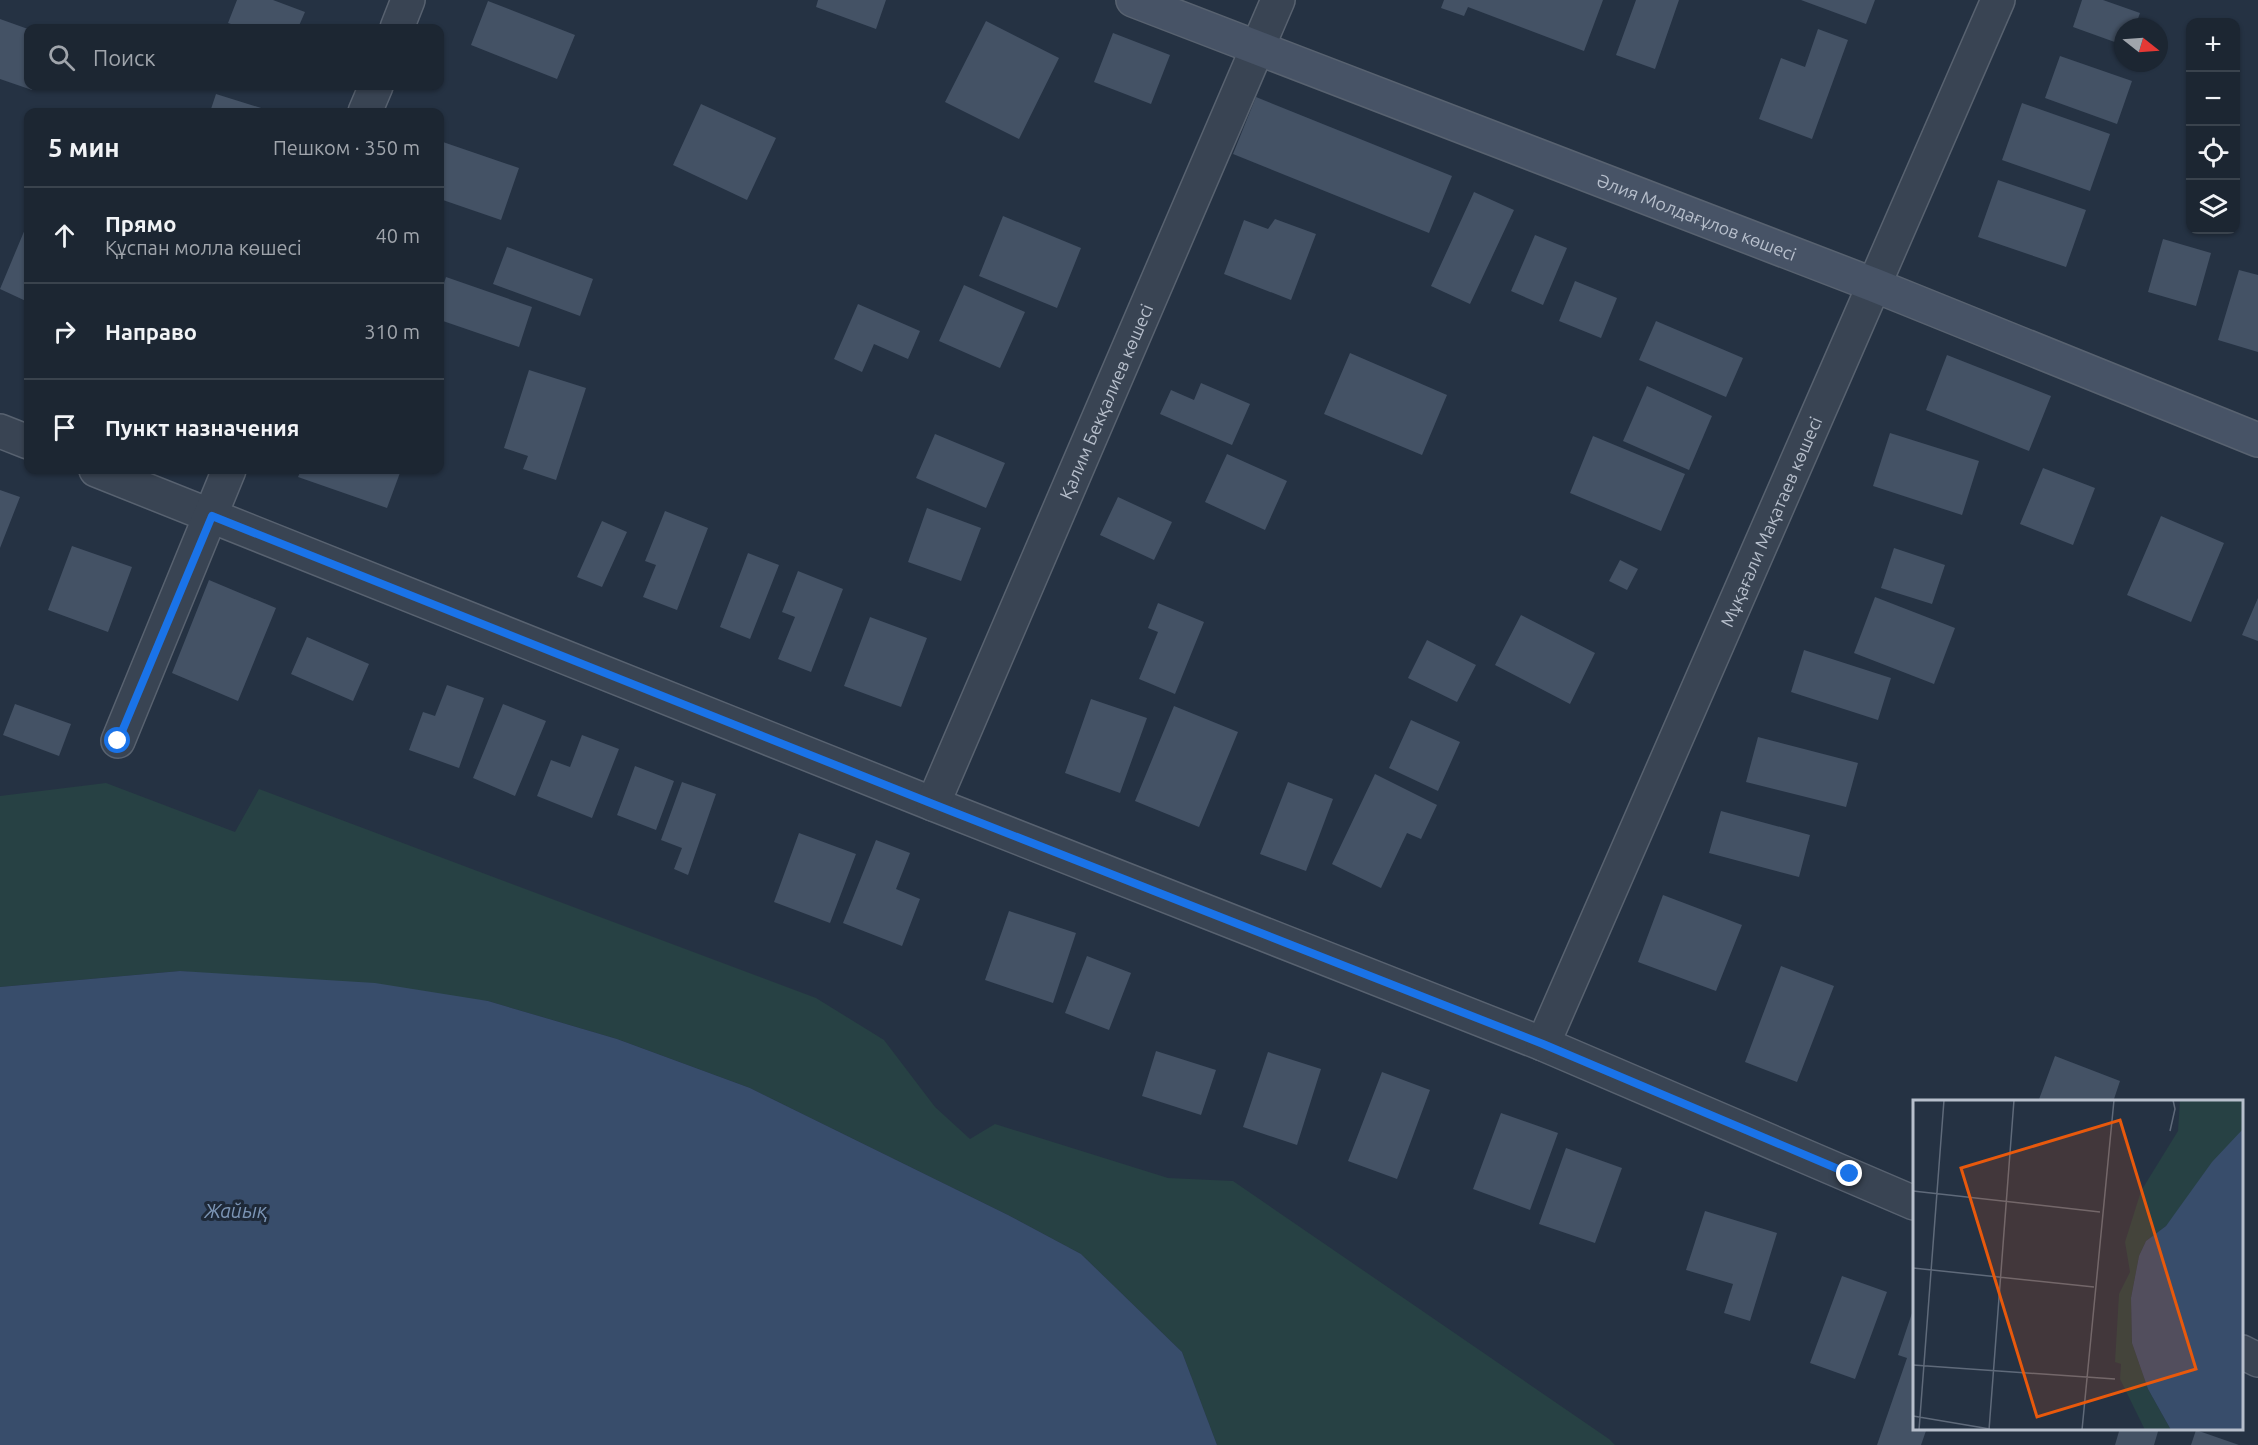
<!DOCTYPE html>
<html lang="ru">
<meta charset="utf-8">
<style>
:root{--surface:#1c2632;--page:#29323e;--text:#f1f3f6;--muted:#a0a5ac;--line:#3a434d}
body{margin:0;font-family:Ubuntu,sans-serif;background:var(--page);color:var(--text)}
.controls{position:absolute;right:18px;top:18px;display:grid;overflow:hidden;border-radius:12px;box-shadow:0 2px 4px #0004}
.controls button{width:54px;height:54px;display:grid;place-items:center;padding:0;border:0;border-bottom:2px solid var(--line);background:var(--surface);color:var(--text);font:30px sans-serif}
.compass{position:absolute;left:2114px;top:18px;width:54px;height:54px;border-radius:50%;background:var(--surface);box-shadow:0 2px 4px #0004;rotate:107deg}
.stop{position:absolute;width:18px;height:18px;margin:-14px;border:4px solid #1a73e8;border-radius:50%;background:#fff}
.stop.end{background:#1a73e8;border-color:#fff;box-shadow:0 2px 6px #0008}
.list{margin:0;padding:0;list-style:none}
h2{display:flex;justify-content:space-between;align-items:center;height:78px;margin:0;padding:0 24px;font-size:26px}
h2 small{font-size:20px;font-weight:400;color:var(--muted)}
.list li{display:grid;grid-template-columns:39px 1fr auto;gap:18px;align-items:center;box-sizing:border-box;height:96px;padding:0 24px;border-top:2px solid var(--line)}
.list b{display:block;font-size:22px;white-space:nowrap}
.list p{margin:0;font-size:20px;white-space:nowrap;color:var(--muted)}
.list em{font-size:20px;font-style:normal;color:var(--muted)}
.icon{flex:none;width:33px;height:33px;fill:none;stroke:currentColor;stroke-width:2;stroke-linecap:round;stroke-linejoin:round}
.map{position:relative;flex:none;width:2258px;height:1445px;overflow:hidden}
.search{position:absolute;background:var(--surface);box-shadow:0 2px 4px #0004;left:24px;top:24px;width:420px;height:66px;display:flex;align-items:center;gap:15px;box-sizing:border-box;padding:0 21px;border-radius:12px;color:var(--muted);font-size:22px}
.panel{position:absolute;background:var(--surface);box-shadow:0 2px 4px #0004;left:24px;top:108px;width:420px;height:366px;border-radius:12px}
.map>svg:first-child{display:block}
.green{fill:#274144}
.water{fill:#384d6b}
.building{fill:#445265}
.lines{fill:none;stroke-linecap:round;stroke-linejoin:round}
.minor-casing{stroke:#586270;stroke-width:36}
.tertiary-casing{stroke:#586270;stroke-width:36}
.secondary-casing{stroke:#586270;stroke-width:36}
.minor{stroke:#394453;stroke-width:33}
.tertiary{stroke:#394453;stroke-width:33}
.secondary{stroke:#475366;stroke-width:33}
.route{stroke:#1a73e8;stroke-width:8}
.labels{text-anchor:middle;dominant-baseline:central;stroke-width:6;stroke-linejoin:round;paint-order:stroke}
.street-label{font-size:18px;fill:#b7bfcc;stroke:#1e2938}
.water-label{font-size:20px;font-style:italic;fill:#7c95b5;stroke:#1e2938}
.inset-road{fill:none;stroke:#5f6a7a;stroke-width:1.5}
.view{fill:#e8590c;fill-opacity:0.15;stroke:#e8590c;stroke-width:3}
.inset-edge{fill:none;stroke:#b7bfcc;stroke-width:3}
</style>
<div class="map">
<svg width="2258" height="1445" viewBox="0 0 2258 1445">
<rect width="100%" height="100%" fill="#253243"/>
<path class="green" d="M 106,783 L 235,832 L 259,789 L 816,998 L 884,1040 L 935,1107 L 970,1139 L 995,1124 L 1168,1178 L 1233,1181 L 1609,1439 L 1615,1445 L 1217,1445 L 1182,1352 L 1081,1254 L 1008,1215 L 750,1088 L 617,1039 L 488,1001 L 180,971 L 0,987 L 0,796 Z"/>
<path class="water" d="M 180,971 L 375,983 L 488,1001 L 617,1039 L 750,1088 L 1008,1215 L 1081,1254 L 1182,1352 L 1217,1445 L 0,1445 L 0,987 Z"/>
<path class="building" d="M 237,0 L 273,0 L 305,12 L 298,28 L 243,28 L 228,23 Z
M 818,0 L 886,0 L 876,29 L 816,7 Z
M 1444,0 L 1603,0 L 1584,51 L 1468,7 L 1464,16 L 1441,8 Z
M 1636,0 L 1679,0 L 1655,69 L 1616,55 Z
M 1801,0 L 1875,0 L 1866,24 Z
M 2082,0 L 2103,0 L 2140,13 L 2135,27 L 2123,27 L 2123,45 L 2073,27 Z
M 488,1 L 575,35 L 557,79 L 471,45 Z
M 0,19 L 28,29 L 28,86 L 33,86 L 32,90 L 0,79 Z
M 986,21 L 1059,58 L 1019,139 L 945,102 Z
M 1818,29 L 1848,40 L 1812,139 L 1759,119 L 1781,58 L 1805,67 Z
M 1113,33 L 1170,55 L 1151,104 L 1094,82 Z
M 2060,56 L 2132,81 L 2117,124 L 2045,98 Z
M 216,94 L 274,112 L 210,112 Z
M 1256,97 L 1452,176 L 1429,233 L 1233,154 Z
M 2022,103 L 2110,134 L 2090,191 L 2002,160 Z
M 701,104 L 776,138 L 747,200 L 673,165 Z
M 440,141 L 519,168 L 501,220 L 440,199 Z
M 1998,180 L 2086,210 L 2066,267 L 1978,237 Z
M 1474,192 L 1514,210 L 1470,304 L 1431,286 Z
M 1003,216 L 1081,248 L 1057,308 L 979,276 Z
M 1275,219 L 1316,234 L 1291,300 L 1224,274 L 1244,220 L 1268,229 Z
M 28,222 L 28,302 L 0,289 Z
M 1535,235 L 1567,248 L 1543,305 L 1511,291 Z
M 2163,239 L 2211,253 L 2196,306 L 2148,292 Z
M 507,247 L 593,279 L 580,316 L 493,284 Z
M 2239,270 L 2258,275 L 2258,352 L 2218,340 Z
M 446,277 L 532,307 L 519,347 L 440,320 L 440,296 Z
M 1575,281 L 1617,298 L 1601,338 L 1559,321 Z
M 964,285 L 1025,312 L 1000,368 L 939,341 Z
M 858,304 L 920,331 L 908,359 L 874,344 L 862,372 L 834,359 Z
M 1656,321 L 1743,358 L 1726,397 L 1639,360 Z
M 1350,353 L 1447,395 L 1422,455 L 1324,414 Z
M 1947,355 L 2051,396 L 2029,451 L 1926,410 Z
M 529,370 L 586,388 L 556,480 L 523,469 L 528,456 L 504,448 Z
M 1201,383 L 1250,404 L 1232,445 L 1160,414 L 1171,390 L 1194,400 Z
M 1647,386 L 1712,416 L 1689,470 L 1623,441 Z
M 1890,433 L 1979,461 L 1962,515 L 1873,486 Z
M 935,434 L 1005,463 L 986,508 L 916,478 Z
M 1593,436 L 1685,474 L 1661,531 L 1570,493 Z
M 1227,454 L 1287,481 L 1265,530 L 1205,502 Z
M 2043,468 L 2095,488 L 2073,545 L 2020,524 Z
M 301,470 L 401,470 L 387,508 L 298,477 Z
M 0,490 L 20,497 L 0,548 Z
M 1118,497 L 1172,522 L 1154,560 L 1100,535 Z
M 927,508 L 981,528 L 961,581 L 908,562 Z
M 665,511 L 708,528 L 677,610 L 643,597 L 656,565 L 645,561 Z
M 2161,516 L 2224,543 L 2191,622 L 2127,595 Z
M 602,521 L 627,532 L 602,587 L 577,577 Z
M 72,546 L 132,567 L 108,632 L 48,610 Z
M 1894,548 L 1945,565 L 1932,604 L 1881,588 Z
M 748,553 L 779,565 L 750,639 L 720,627 Z
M 1620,560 L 1638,569 L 1627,590 L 1609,581 Z
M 798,571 L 843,589 L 811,672 L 778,659 L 795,617 L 782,612 Z
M 209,580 L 276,608 L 238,701 L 172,673 Z
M 1875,597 L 1955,628 L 1934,684 L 1854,653 Z
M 2258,598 L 2258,641 L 2242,635 Z
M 1158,603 L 1204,622 L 1175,694 L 1139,679 L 1158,632 L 1148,628 Z
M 1521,615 L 1595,653 L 1570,704 L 1495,665 Z
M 870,617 L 927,638 L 901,707 L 844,686 Z
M 307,637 L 369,664 L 353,701 L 291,674 Z
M 1427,640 L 1476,665 L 1457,702 L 1408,678 Z
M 1804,650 L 1891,678 L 1878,720 L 1791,692 Z
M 447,685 L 484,698 L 459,768 L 409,750 L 423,712 L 435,716 Z
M 1091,699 L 1147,718 L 1120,793 L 1065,773 Z
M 15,704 L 71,724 L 59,756 L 3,735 Z
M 503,704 L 546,721 L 515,796 L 473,778 Z
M 1174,706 L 1238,732 L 1199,827 L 1135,801 Z
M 1411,720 L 1460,742 L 1438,791 L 1389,768 Z
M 582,735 L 619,749 L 592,818 L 537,796 L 551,760 L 570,767 Z
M 1758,737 L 1858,763 L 1846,807 L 1746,782 Z
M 635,766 L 674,781 L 656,830 L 617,815 Z
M 1375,774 L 1437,805 L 1421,839 L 1407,833 L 1381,888 L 1332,864 Z
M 682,782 L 716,794 L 688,875 L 674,869 L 682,848 L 661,840 Z
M 1288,782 L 1333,799 L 1306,871 L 1260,854 Z
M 1721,811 L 1810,835 L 1799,877 L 1709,853 Z
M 799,833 L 856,854 L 830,923 L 774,902 Z
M 876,840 L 910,853 L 896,889 L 920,899 L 902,946 L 843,923 Z
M 1663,895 L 1742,925 L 1716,991 L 1638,962 Z
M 1009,911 L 1076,933 L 1053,1003 L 985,980 Z
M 1087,956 L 1131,973 L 1109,1030 L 1065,1013 Z
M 1781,966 L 1834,986 L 1797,1082 L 1745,1062 Z
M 1156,1051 L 1216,1070 L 1201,1115 L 1142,1096 Z
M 1268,1052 L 1321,1069 L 1297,1145 L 1243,1127 Z
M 2055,1056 L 2120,1081 L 2113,1102 L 2038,1102 Z
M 1382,1072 L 1430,1090 L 1397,1179 L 1348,1161 Z
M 1501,1113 L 1558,1133 L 1530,1210 L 1473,1189 Z
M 1566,1148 L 1622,1168 L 1595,1243 L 1539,1224 Z
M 1705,1211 L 1777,1233 L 1750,1321 L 1724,1313 L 1733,1284 L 1686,1270 Z
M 1842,1276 L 1887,1292 L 1855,1379 L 1810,1363 Z
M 1914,1307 L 1914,1428 L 1927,1428 L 1921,1445 L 1877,1445 L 1907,1358 L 1898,1355 Z
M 2120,1428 L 2159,1428 L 2154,1445 L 2115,1445 Z
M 2196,1430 L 2239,1445 L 2191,1445 Z"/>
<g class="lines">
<defs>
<g id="minor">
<path d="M 397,28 L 408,0"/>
<path d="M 365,112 L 376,86"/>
<path d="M 0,431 L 28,442"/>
<path d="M 96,470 L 933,804 L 1543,1044 L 1914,1203"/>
<path d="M 118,741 L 229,470"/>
<path id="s1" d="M 933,804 L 1278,0"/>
<path id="s2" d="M 1543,1044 L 1874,285"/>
<path d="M 2242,1352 L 2258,1360"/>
</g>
<path id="tertiary" d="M 1874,285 L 1998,0"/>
<g id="secondary">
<path id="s3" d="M 1133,0 L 1874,285 L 2258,440"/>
</g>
</defs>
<use href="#minor" class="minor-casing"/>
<use href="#tertiary" class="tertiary-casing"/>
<use href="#secondary" class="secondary-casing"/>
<use href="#minor" class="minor"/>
<use href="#tertiary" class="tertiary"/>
<use href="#secondary" class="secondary"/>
</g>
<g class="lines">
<path class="route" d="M 118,741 L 212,516 L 933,804 L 1543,1044 L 1850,1174"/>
</g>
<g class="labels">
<g class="street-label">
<text stroke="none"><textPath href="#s3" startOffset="604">Әлия Молдағұлов көшесі</textPath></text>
<text stroke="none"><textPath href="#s1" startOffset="438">Қалим Бекқалиев көшесі</textPath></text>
<text stroke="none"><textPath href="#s2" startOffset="570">Мұқағали Мақатаев көшесі</textPath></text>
</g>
<g class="water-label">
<text x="236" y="1210">Жайық</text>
</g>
</g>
<g transform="translate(1913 1100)">
<rect width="330" height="330" fill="#253243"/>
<path d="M 267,0 L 330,0 L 330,29 L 253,126 L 233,141 L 226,156 L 218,198 L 219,243 L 235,289 L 258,330 L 232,330 L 207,279 L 208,264 L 202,262 L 206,194 L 217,172 L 212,142 L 228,91 L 265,31 Z" fill="#274144"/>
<path d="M 330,29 L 330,330 L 258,330 L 235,289 L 219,243 L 218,198 L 226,156 L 233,141 L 253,126 L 299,62 Z" fill="#384d6b"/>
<path class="inset-road" d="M 257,31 L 262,9 L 260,0M 0,91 L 187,112M 0,168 L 181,187M 0,265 L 202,279M 0,316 L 77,329M 6,330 L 31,0M 76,330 L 101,0M 169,330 L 201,0"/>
<path class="view" d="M 207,20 L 283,269 L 124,317 L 48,68 Z"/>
<rect width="330" height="330" class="inset-edge"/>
</g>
</svg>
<div class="controls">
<button>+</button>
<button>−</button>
<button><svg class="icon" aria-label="locate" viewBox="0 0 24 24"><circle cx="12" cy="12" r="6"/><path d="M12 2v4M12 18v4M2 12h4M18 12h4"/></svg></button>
<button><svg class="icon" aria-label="layers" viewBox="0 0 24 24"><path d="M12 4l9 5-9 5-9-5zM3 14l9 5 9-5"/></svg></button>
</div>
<svg class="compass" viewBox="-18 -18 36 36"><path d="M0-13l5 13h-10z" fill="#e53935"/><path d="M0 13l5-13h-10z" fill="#a0a5ac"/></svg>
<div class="stop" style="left:118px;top:741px"></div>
<div class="stop end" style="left:1850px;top:1174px"></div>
<div class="search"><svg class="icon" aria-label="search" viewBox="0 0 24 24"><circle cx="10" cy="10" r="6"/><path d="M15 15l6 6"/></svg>Поиск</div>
<section class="panel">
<h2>5 мин<small>Пешком · 350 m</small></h2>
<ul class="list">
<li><svg class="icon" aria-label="ahead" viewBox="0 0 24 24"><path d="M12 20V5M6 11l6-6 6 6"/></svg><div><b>Прямо</b><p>Құспан молла көшесі</p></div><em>40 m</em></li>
<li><svg class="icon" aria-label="right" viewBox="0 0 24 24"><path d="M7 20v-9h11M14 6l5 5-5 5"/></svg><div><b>Направо</b></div><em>310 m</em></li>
<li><svg class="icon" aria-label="arrive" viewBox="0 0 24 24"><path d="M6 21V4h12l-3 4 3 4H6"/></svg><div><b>Пункт назначения</b></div></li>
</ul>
</section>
</div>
